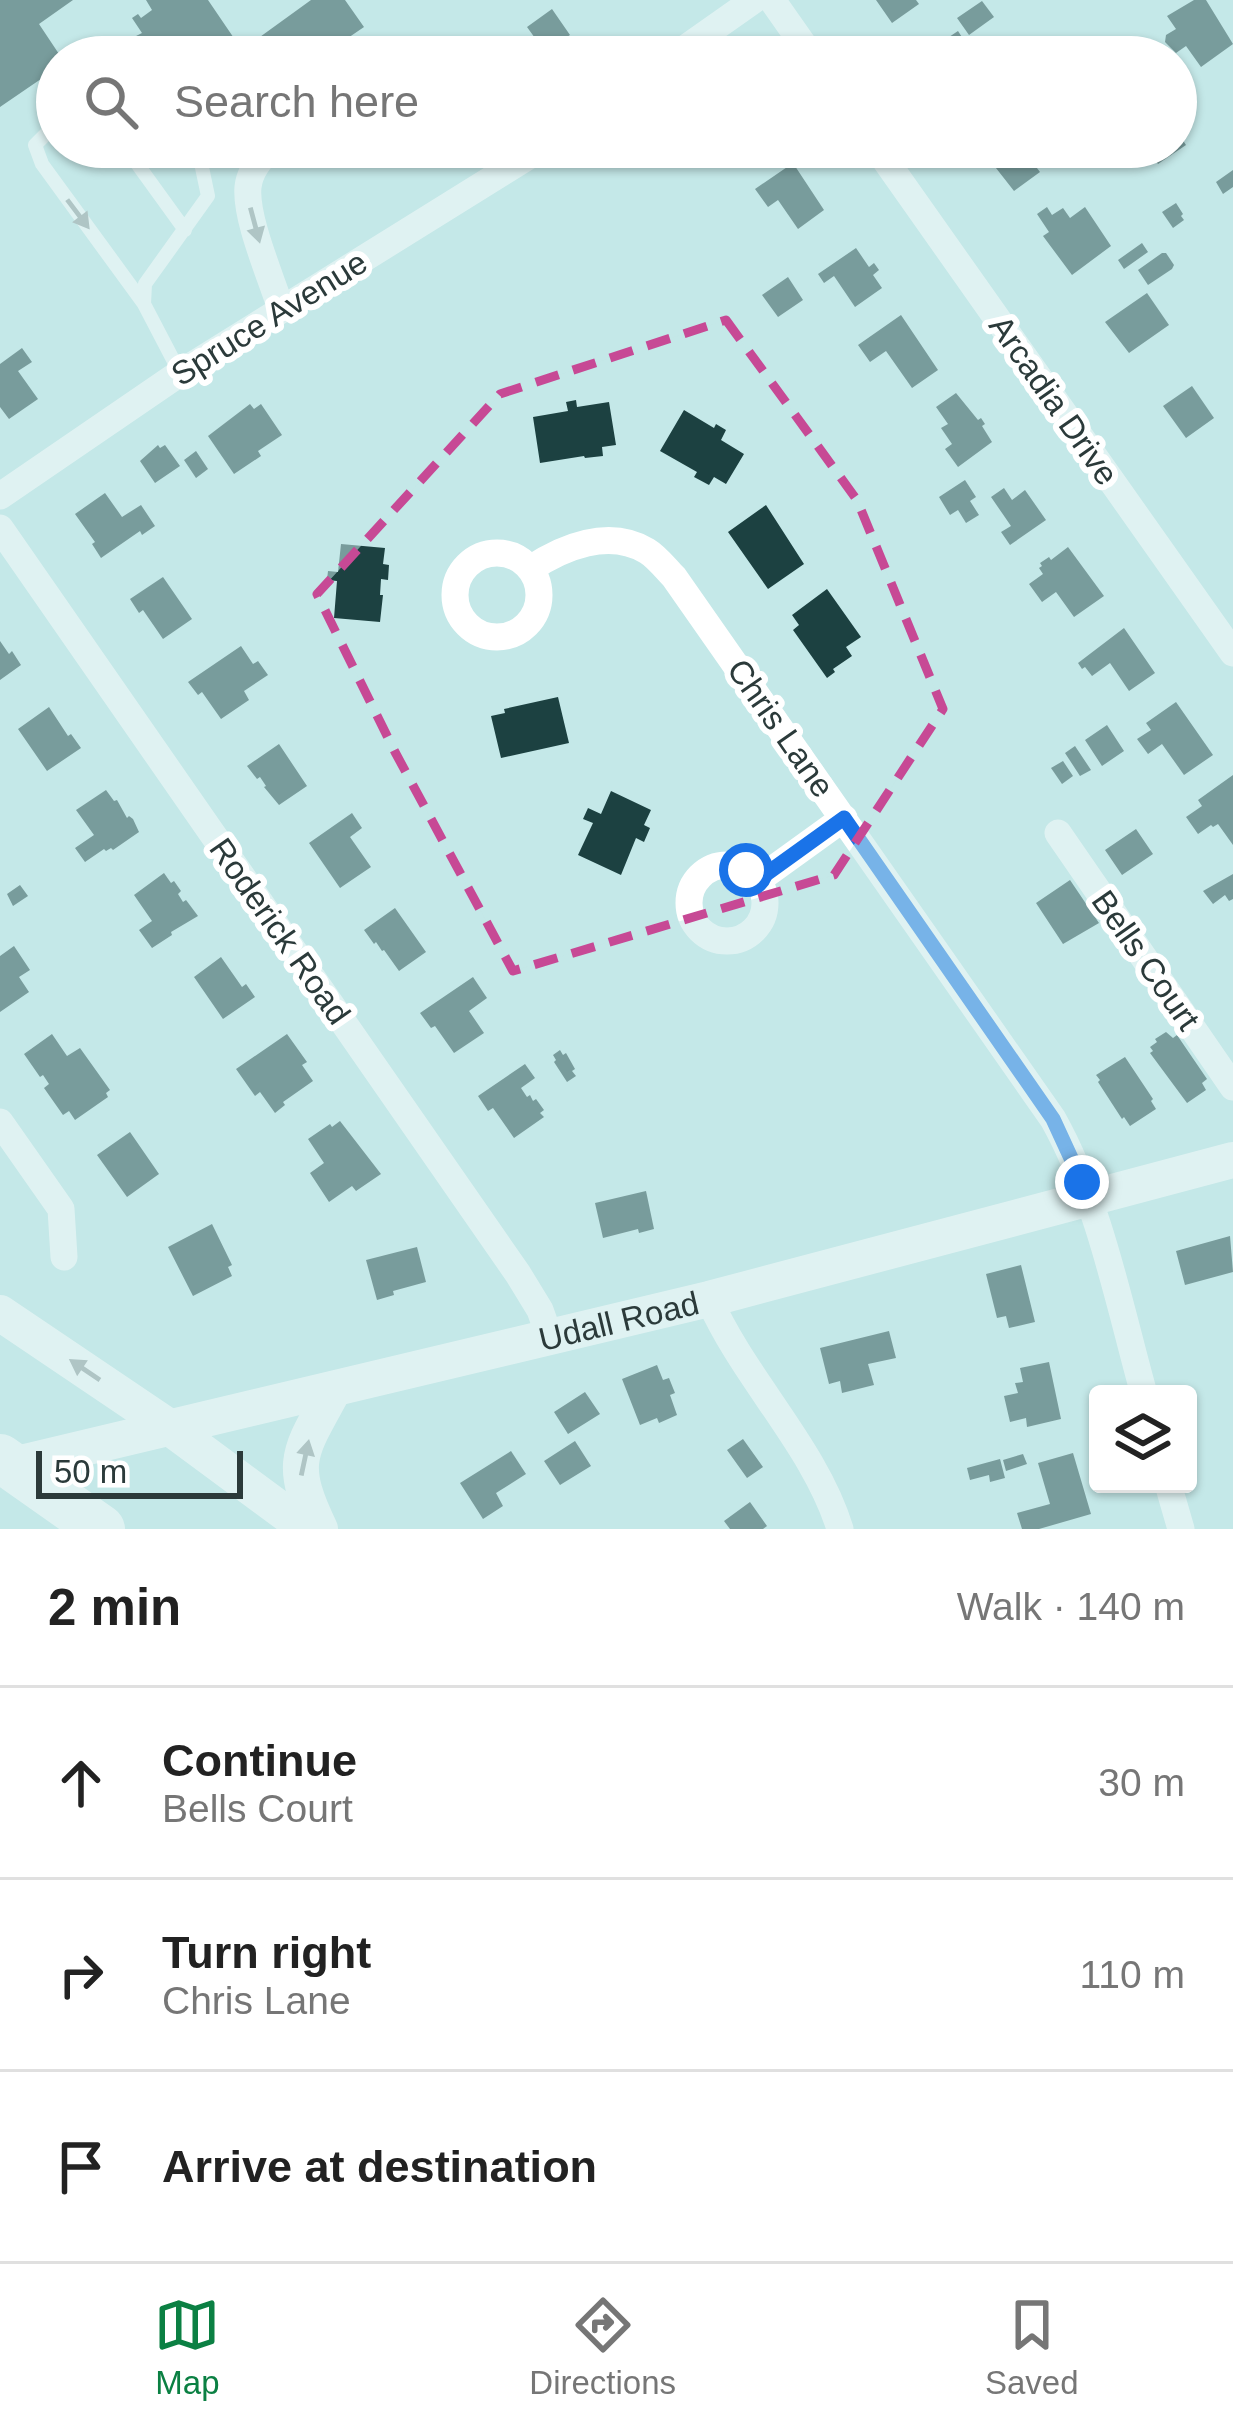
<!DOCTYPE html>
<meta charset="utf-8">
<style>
:root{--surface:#fff;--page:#f6f6f6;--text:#222;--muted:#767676;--line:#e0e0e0;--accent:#0b8043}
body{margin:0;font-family:Helvetica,sans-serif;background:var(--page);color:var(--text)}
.controls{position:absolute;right:36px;bottom:36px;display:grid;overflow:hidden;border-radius:12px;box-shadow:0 3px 9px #0004}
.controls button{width:108px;height:108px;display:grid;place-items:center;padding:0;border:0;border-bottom:3px solid var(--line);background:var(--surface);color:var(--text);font:60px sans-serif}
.scale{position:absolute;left:36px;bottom:30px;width:207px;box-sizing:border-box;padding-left:12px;border:6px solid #2b3a3a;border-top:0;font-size:33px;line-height:42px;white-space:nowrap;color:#2b3a3a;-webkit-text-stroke:9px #fff;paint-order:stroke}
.stop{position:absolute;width:36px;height:36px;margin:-27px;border:9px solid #1a73e8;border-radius:50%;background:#fff}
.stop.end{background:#1a73e8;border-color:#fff;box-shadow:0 3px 12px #0008}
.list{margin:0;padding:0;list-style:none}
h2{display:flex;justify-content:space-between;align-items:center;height:156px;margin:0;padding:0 48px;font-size:51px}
h2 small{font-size:39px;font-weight:400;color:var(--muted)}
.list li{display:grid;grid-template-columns:78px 1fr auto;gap:36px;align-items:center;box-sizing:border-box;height:192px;padding:0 48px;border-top:3px solid var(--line)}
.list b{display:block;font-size:45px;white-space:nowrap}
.list p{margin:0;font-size:39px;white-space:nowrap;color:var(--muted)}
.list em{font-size:39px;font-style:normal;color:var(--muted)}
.icon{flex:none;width:66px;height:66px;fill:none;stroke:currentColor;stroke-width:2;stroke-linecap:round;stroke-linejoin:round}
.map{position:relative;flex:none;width:1233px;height:1529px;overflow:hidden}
.search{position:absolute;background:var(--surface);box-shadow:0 3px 9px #0004;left:36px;right:36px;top:36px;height:132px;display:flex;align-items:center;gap:30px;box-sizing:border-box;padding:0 42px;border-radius:66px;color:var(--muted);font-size:45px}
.sheet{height:732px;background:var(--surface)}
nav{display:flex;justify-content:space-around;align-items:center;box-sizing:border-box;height:168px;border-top:3px solid var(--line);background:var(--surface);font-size:33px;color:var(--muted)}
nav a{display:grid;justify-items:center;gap:6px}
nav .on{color:var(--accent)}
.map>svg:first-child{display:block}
.building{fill:#1c4141}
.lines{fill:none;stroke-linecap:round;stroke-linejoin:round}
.service{stroke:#fff;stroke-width:14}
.minor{stroke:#fff;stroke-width:27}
.secondary{stroke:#fff;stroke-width:36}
.motorway{stroke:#fff;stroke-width:48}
.oneway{fill:#959c9c}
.route{stroke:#1a73e8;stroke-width:15}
.marked{fill:none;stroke:#c74995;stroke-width:9;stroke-dasharray:24 15;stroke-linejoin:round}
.labels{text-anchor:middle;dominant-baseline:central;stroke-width:12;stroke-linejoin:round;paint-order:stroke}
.street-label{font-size:33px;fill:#2b3a3a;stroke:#fff}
</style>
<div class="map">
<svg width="1233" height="1529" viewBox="0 0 1233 1529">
<rect width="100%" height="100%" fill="#c4e8e8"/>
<path class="building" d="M 0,0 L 73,0 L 39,24 L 61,57 L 57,57 L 57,68 L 0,107 Z
M 146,0 L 208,0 L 242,50 L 311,0 L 345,0 L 364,27 L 320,57 L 150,57 L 136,36 L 142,33 L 132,18 L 138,14 L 141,18 L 152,10 Z
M 876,0 L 916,0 L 919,4 L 892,23 Z
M 1194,0 L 1206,0 L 1233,44 L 1201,67 L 1186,46 L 1176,53 L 1165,42 L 1166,35 L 1176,29 L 1167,16 Z
M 982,1 L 994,17 L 969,35 L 957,18 Z
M 552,9 L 570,35 L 545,52 L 527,27 Z
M 958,31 L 969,48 L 960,54 L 962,57 L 918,57 L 912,49 L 928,38 L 934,47 Z
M 1176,130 L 1186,145 L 1158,164 L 1146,147 L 1176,147 Z
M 989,147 L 1021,147 L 1040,172 L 1014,191 L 985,154 L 991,149 Z
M 793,163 L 824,210 L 798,229 L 778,200 L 768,207 L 755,189 Z
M 1233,170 L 1233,187 L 1223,194 L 1216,182 Z
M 1176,203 L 1183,214 L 1181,216 L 1184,220 L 1173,228 L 1162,212 Z
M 1047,207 L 1052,215 L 1063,208 L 1070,218 L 1085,207 L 1111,246 L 1072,275 L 1043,236 L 1049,232 L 1037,214 Z
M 1142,243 L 1148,252 L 1124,269 L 1118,260 Z
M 856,248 L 869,267 L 874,263 L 879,270 L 873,275 L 882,288 L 855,307 L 834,276 L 824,283 L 818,274 Z
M 1162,253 L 1166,253 L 1174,265 L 1172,269 L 1148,285 L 1138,270 Z
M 788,277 L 803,300 L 778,317 L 762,295 Z
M 1147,293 L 1169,325 L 1129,353 L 1105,322 Z
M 901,315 L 938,370 L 912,388 L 886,351 L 870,362 L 858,345 Z
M 22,348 L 32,362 L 18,371 L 38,399 L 9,419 L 0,407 L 0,364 Z
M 1192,386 L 1214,418 L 1186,438 L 1163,406 Z
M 956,393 L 978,420 L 981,418 L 985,424 L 982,426 L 992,442 L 958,467 L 945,449 L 952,444 L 941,428 L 948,424 L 936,407 Z
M 576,400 L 577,407 L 609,402 L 616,445 L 602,447 L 603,456 L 585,458 L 584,456 L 540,463 L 533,417 L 568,411 L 566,402 Z
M 250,404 L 254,409 L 261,404 L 282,435 L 258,451 L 261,456 L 234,474 L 208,436 Z
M 684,410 L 714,428 L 716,424 L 726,430 L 721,440 L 744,454 L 726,484 L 714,477 L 709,485 L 694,477 L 697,472 L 660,451 Z
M 158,445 L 160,448 L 165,445 L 180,466 L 155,483 L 140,461 Z
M 196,451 L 208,469 L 196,478 L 184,460 Z
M 965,480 L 976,497 L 970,501 L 979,515 L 966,523 L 958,510 L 950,515 L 939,497 Z
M 1004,488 L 1012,500 L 1025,490 L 1046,520 L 1010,545 L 1001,532 L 1011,526 L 991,497 Z
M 105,493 L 122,517 L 141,505 L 155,526 L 142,535 L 140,531 L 101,558 L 92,544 L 95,542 L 75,514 Z
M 766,505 L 804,564 L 768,589 L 728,532 Z
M 341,544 L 385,548 L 383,564 L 389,565 L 388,580 L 381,579 L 380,595 L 383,595 L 380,622 L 334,618 L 337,581 L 327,580 L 328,571 L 338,572 Z
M 1068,547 L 1104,596 L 1074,617 L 1056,592 L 1042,602 L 1029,584 L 1043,574 L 1039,568 L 1042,566 L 1040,563 L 1049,557 L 1051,560 Z
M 163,577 L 192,619 L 163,639 L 143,610 L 139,613 L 130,599 Z
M 827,589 L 861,637 L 846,647 L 852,656 L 833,669 L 835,672 L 827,678 L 793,630 L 799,625 L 792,615 Z
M 1124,628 L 1155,673 L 1129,691 L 1110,663 L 1092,676 L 1085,667 L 1082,669 L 1078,663 Z
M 0,641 L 9,654 L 12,651 L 21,665 L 0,680 Z
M 241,646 L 253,664 L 258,661 L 268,675 L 244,691 L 249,700 L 221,719 L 202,692 L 198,695 L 188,682 Z
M 558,697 L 569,743 L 501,758 L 491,716 L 505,713 L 504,709 Z
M 1176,702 L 1213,755 L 1184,775 L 1162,744 L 1148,754 L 1137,739 L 1151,730 L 1146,723 Z
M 49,707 L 68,736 L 71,734 L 81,748 L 47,771 L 18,729 Z
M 1107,725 L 1124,751 L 1102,766 L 1085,740 Z
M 279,744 L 307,786 L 279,805 L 264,787 L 266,786 L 260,777 L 257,779 L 247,766 Z
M 1075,746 L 1091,770 L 1080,776 L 1065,753 Z
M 1063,761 L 1073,776 L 1062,784 L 1051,768 Z
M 1233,775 L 1233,845 L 1218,824 L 1213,827 L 1211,825 L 1198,834 L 1186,817 L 1202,806 L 1198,800 Z
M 106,790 L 114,801 L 117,800 L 127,818 L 129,816 L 133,819 L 139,832 L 113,850 L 111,848 L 106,851 L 104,849 L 85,862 L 75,848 L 94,835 L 76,810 Z
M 611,791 L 651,810 L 644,825 L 650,828 L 644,842 L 636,838 L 621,875 L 578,855 L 593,823 L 583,819 L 588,808 L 601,814 Z
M 352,813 L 362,828 L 350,837 L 371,867 L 340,888 L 309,843 Z
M 1136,829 L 1153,854 L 1122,875 L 1105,850 Z
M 164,873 L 171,883 L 174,881 L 181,891 L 178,894 L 183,902 L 186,900 L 198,916 L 171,932 L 172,935 L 152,948 L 139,930 L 152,921 L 134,895 Z
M 1233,874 L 1233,899 L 1229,901 L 1225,895 L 1213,904 L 1203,891 Z
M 1070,880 L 1099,923 L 1063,944 L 1036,903 Z
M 20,885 L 28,896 L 13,906 L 7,894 Z
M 395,908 L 426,952 L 399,971 L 384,950 L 382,951 L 376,942 L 374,944 L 364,930 Z
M 14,946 L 30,970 L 19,977 L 29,992 L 0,1012 L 0,956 Z
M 221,957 L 242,987 L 246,984 L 255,997 L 223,1019 L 194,977 Z
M 473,977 L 487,998 L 469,1011 L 484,1033 L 454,1053 L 435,1026 L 431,1028 L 420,1013 Z
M 1166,1032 L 1173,1038 L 1177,1035 L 1207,1079 L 1202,1083 L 1206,1090 L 1187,1103 L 1150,1053 L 1153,1051 L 1150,1047 L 1157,1042 L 1155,1039 Z
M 52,1034 L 67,1056 L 80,1048 L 110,1090 L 106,1093 L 108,1097 L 75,1120 L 69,1111 L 63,1115 L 44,1088 L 49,1084 L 43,1075 L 40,1077 L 24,1054 Z
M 287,1034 L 307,1062 L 302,1065 L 313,1081 L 283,1102 L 285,1105 L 275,1113 L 260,1092 L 255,1096 L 236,1069 Z
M 560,1050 L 563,1055 L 566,1053 L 575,1069 L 572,1071 L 576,1076 L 567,1082 L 554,1062 L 556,1060 L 553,1055 Z
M 1125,1057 L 1153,1099 L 1151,1101 L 1156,1109 L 1130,1126 L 1124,1117 L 1122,1119 L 1098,1082 L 1100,1080 L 1096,1075 Z
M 525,1064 L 535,1078 L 521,1088 L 527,1097 L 530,1095 L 533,1101 L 536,1099 L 544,1110 L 540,1113 L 544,1117 L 514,1138 L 493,1108 L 488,1111 L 478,1096 Z
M 340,1121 L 381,1174 L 356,1191 L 352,1186 L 329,1202 L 310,1173 L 324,1163 L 308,1139 L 330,1124 L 332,1127 Z
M 130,1132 L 159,1174 L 127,1197 L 97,1155 Z
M 646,1191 L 654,1229 L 639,1233 L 638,1229 L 603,1238 L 595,1203 Z
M 212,1224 L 232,1265 L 228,1267 L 232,1276 L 193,1296 L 168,1247 Z
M 1230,1236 L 1233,1272 L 1185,1285 L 1176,1251 Z
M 417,1247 L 426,1282 L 393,1291 L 394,1295 L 377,1300 L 366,1260 Z
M 1021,1265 L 1035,1322 L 1009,1328 L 1006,1316 L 997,1318 L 986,1274 Z
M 889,1331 L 896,1358 L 868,1364 L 874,1385 L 842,1393 L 840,1381 L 829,1384 L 820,1348 Z
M 1049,1362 L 1061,1419 L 1027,1427 L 1026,1418 L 1010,1422 L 1004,1396 L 1018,1393 L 1015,1383 L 1023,1382 L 1020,1368 Z
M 657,1365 L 663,1380 L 669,1378 L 675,1393 L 670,1395 L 677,1415 L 659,1423 L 657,1418 L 640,1425 L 622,1379 Z
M 585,1392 L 600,1414 L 568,1434 L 554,1412 Z
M 743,1439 L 763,1467 L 747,1478 L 727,1450 Z
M 575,1441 L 591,1466 L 560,1485 L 544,1461 Z
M 511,1451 L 526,1474 L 496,1493 L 503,1506 L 483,1519 L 460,1483 Z
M 1073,1453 L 1091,1514 L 1039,1529 L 1022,1529 L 1017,1513 L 1050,1504 L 1038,1463 Z
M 1023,1454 L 1027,1464 L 1006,1471 L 1003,1460 Z
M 1000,1459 L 1005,1478 L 990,1482 L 989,1475 L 970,1480 L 967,1468 Z
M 750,1502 L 767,1526 L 763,1529 L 730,1529 L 724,1521 Z"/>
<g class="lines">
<path class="service" d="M 57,123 L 35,145 L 42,164 L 144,304 L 180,373
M 125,147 L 185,230
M 144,304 L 145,284 L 208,196 L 200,158 L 191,147"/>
<path class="minor" d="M 772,0 L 812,57
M 673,57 L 754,0
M 273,147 C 261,157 250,170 248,187 C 245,218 271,277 281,309
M 876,147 L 1233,653
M 0,496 L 180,373 L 543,147
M 0,528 L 518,1274 L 540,1310 L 550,1338
M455 595a42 42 0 1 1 84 0a42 42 0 1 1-84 0Z
M 530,569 C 563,547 609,528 647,551 C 657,557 666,569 674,577 L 1053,1119 C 1099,1201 1119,1304 1144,1394
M 1058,833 L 1233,1087
M689 903a38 38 0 1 1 76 0a38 38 0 1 1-76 0Z
M 758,880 L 844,818
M 0,1122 L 61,1209 L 64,1257
M 709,1299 C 744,1379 815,1447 840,1529
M 1168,1484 L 1181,1529"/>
<g class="secondary">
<path d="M 0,1313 L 169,1427 L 307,1529"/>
<path id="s1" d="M 0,1468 L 709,1299 L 1233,1160"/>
<path d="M 320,1529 C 287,1461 300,1452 334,1389"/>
</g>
<path class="motorway" d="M 0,1458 L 101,1529"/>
</g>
<defs><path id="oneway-solid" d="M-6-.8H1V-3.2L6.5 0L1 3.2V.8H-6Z" transform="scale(3)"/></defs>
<g class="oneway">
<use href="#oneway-solid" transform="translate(78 214) rotate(53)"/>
<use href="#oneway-solid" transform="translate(255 225) rotate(75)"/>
<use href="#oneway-solid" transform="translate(85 1370) rotate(-146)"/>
<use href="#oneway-solid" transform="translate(305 1458) rotate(-78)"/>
</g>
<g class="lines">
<path class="route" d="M 746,870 L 758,880 L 844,818 L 1053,1119 L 1082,1182"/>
</g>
<path d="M0 0H1233V1529H0ZM 726,320 L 857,500 L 943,709 L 834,875 L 513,971 L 395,752 L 317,594 L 500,394 Z" fill="#c4e8e8" fill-opacity=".55" fill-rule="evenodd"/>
<path class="marked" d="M 726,320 L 857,500 L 943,709 L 834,875 L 513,971 L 395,752 L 317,594 L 500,394 Z"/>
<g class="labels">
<g class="street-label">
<text transform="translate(269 318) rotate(-32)">Spruce Avenue</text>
<text transform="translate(1054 400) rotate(55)">Arcadia Drive</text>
<text transform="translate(781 728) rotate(55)">Chris Lane</text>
<text transform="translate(280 931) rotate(55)">Roderick Road</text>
<text transform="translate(1146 960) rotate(55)">Bells Court</text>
<text stroke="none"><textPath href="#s1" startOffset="636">Udall Road</textPath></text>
</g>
</g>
</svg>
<div class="controls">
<button><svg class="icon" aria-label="layers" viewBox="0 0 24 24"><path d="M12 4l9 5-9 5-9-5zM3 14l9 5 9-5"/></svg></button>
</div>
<div class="scale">50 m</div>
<div class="stop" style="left:746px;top:870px"></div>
<div class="stop end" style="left:1082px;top:1182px"></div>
<div class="search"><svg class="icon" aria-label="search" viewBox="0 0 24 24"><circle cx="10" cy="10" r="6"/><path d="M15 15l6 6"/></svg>Search here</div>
</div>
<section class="sheet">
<h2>2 min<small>Walk · 140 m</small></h2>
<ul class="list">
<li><svg class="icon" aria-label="ahead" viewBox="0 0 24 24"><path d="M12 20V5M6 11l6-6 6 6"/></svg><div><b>Continue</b><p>Bells Court</p></div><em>30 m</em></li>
<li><svg class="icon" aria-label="right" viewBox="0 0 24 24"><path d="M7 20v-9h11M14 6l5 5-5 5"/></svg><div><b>Turn right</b><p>Chris Lane</p></div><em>110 m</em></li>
<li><svg class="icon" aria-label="arrive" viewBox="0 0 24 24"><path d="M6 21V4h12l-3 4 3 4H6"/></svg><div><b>Arrive at destination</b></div></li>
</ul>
</section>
<nav>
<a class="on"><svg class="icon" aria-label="map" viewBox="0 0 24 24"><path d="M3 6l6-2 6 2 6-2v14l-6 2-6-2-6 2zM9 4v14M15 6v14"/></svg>Map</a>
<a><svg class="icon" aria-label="directions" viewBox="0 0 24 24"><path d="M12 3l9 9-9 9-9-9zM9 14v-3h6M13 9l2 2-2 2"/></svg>Directions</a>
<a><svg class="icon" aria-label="saved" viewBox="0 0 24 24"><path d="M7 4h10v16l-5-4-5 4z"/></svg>Saved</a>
</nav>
